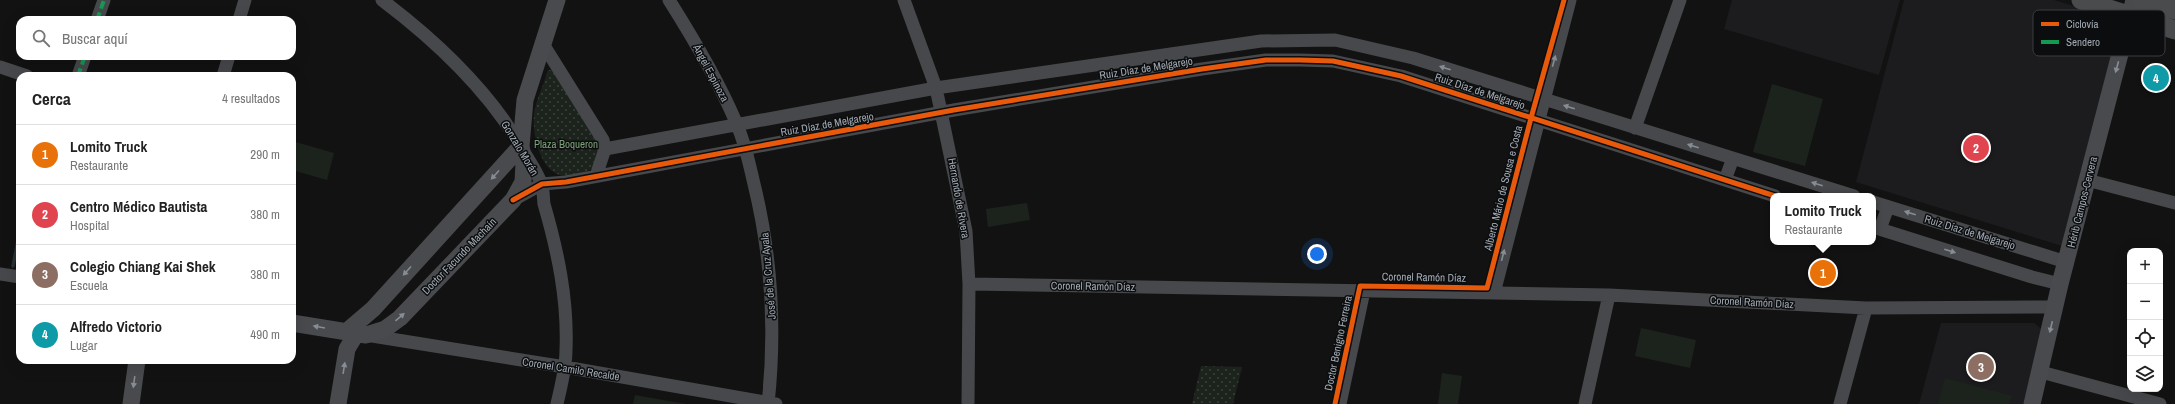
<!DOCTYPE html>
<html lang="es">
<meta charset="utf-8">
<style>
:root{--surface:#fff;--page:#f2f2f2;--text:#222;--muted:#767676;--line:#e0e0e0;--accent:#0f766e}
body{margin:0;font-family:"Archivo Narrow",sans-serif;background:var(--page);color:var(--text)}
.controls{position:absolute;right:12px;bottom:12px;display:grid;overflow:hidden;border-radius:8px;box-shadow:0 4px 16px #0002}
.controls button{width:36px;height:36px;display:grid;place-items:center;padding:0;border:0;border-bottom:1px solid var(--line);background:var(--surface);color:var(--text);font:20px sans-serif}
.you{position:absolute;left:1317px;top:254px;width:14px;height:14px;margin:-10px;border:3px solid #fff;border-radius:50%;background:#1a73e8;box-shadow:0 0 0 6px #1a73e833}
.badge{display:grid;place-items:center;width:26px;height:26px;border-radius:50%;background:var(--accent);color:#fff;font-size:13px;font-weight:700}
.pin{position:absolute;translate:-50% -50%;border:2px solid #fff;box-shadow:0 1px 4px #0006}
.popup{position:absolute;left:1770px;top:193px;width:106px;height:52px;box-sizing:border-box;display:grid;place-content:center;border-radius:8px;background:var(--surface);filter:drop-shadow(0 1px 3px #0005);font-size:13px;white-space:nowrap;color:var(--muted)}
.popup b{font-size:15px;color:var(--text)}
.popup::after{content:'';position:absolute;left:50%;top:100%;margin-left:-8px;border:8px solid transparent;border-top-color:var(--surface)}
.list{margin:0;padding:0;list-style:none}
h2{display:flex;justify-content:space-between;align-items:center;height:52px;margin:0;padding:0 16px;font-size:17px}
h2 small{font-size:13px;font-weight:400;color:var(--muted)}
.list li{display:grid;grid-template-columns:26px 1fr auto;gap:12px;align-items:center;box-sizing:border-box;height:60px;padding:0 16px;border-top:1px solid var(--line)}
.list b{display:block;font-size:15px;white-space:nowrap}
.list p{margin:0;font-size:13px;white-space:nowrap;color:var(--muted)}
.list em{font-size:13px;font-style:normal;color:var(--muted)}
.icon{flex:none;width:22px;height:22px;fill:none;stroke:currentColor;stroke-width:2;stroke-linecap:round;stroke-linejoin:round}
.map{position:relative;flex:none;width:2175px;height:404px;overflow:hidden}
.search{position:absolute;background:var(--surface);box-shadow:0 4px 16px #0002;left:16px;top:16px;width:280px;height:44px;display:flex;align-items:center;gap:10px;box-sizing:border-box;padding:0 14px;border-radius:12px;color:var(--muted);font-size:15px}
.panel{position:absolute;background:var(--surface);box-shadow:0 4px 16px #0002;left:16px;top:72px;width:280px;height:292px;border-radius:12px}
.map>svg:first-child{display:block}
.built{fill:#1c1c1e}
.grass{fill:url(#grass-dots)}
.pitch{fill:#1c231c}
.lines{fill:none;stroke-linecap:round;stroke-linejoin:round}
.stream{stroke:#283135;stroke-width:3.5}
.minor{stroke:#46484b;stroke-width:13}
.major{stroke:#484a4d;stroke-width:17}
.highway{stroke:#494b4c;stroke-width:19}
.quiet{stroke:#139951;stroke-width:4;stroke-dasharray:8 4;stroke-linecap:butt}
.cycleway-casing{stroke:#0c0d0e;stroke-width:8}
.cycleway{stroke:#e8590c;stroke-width:5}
.oneway{fill:#868d94}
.oneway2{fill:#878d95}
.labels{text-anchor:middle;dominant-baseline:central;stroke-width:3;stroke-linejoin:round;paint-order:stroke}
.street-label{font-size:11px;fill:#a2aab4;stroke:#0c0d0e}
.park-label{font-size:11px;fill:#7ca079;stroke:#0c0d0e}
.key{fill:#0c0d0e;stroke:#393c40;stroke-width:1}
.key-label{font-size:11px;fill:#a2aab4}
</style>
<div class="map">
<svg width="2175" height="404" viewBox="0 0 2175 404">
<defs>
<pattern id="grass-dots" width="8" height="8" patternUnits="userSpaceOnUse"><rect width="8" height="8" fill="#1c231c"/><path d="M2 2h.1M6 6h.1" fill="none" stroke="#3a403b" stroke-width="1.8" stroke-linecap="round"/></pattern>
</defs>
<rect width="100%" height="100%" fill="#121212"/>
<path class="built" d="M 1732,0 L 1900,0 L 1879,75 L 1724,29 Z
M 1904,0 L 2054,0 L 2121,20 L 2062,246 L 1856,182 Z
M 1941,323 L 2034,323 L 2043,330 L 2023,404 L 1919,404 Z"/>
<path class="grass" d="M 548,70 L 552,70 L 598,144 C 601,163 595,170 578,174 C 574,174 569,176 566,176 C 540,176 532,133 534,114 C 536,100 544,84 548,70 Z
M 1201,366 L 1242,367 L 1233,404 L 1192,404 Z"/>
<path class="pitch" d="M 1772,84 L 1823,99 L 1805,166 L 1753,152 Z
M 292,141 L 334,153 L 327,180 L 292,170 Z
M 1027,203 L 1030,220 L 988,227 L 986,209 Z
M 1641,328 L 1696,340 L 1690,368 L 1635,356 Z
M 1442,373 L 1462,376 L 1458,404 L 1438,404 Z
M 1945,378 L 2012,396 L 2009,404 L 1938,404 Z
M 635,395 L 686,404 L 633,404 Z"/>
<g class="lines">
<path class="stream" d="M 13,266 L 20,230"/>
<path class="minor" d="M 382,0 C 439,43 493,94 527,157 C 532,165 538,174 541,183 C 544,190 543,198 544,204 C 558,252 568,300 566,350 C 566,368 561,386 557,404
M 669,0 C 693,38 717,78 735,120 C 744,140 749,162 754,184 C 772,257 776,329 768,404
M 904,0 L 936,88 L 966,231 L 969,284 L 968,404
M 97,20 L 104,0
M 239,20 L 245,0
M 543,44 L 603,140 L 605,149 L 596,176
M 0,67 L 27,76
M 78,76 L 85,56
M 223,76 L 229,56
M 1635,128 L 1680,0
M 605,149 L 936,88 L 1261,41 L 1335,40 L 1413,58 L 1854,196
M 1725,180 L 1733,158
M 2087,180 L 2175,203
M 513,200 L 542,184 L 566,182 L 954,110 L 1202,69 L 1266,60 L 1300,60 L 1333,61 L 1401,76 L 1775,196
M 1873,202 L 2066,262
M 1873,227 L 2032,277 L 2060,284
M 1880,229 L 1888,207
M 0,274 L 20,277
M 969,284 L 1609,295 L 1866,308 L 2055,307
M 1494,293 L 1570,0
M 366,335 L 565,367 L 776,404
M 2041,372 L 2160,404
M 1340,404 L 1364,291
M 1585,404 L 1609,295
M 1840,404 L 1866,308"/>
<path class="major" d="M 292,323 L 366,335 L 385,329 L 400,318 L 513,200 L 523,182 L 524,163 L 521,146 L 525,100 L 557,0
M 346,332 L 373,309 L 521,146
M 131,404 L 137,360
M 338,404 L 347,349 L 356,334
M 2032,404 L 2060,284 L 2134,0"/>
<path class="highway" d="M 2081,0 L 2175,30
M 2141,0 L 2175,10"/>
<path class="quiet" d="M 97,20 L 104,0
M 78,76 L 85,56"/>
<defs>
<path id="cycleway" d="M 513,200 L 542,184 L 566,182 L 954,110 L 1202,69 L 1266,60 L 1300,60 L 1333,61 L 1401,76 L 1775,196
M 1335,404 L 1360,286 L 1487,288 L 1531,118 L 1564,0"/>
</defs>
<use href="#cycleway" class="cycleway-casing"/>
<use href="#cycleway" class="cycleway"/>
</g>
<defs><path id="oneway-solid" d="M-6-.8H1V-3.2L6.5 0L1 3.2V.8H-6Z"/></defs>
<g class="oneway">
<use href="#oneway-solid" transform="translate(1554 61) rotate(-75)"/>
<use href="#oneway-solid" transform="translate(1445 68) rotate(-163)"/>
<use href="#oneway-solid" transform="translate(1569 107) rotate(-163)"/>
<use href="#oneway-solid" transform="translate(1693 146) rotate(-163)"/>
<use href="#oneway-solid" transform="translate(1817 184) rotate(-163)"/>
<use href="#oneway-solid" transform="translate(1910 213) rotate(-163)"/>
<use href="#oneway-solid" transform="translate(1950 251) rotate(18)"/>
<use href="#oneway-solid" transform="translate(1503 255) rotate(-76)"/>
</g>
<g class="oneway2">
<use href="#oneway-solid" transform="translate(2117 67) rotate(105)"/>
<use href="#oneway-solid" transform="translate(495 175) rotate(132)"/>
<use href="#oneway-solid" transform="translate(407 271) rotate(132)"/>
<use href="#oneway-solid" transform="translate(400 317) rotate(-41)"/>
<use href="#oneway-solid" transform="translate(319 327) rotate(-170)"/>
<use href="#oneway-solid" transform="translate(2051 327) rotate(103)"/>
<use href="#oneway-solid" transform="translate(344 368) rotate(-81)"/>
<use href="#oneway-solid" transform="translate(134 382) rotate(98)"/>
</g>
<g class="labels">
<g class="street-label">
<text transform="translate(1146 68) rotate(-9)">Ruiz Díaz de Melgarejo</text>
<text transform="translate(711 73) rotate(62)">Ángel Espinoza</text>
<text transform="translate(1480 91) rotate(18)">Ruiz Díaz de Melgarejo</text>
<text transform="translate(827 124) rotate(-10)">Ruiz Díaz de Melgarejo</text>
<text transform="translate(520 148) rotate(59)">Gonzalo Morán</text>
<text transform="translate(1503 188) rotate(-76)">Alberto Mário de Sousa e Costa</text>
<text transform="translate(959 198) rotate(80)">Hernando de Rivera</text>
<text transform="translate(2082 202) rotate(-76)">Hérib Campos-Cervera</text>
<text transform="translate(1970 232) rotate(17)">Ruiz Díaz de Melgarejo</text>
<text transform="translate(459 256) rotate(-46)">Doctor Facundo Machaín</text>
<text transform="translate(768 276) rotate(-95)">José de la Cruz Ayala</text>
<text transform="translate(1424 277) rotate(1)">Coronel Ramón Díaz</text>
<text transform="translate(1093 286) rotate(1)">Coronel Ramón Díaz</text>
<text transform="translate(1752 302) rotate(3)">Coronel Ramón Díaz</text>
<text transform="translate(1338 343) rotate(-78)">Doctor Benigno Ferreira</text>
<text transform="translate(571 369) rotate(9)">Coronel Camilo Recalde</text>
</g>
<g class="park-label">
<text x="566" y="144">Plaza Boqueron</text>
</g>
</g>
<rect x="2033" y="10" width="132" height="46" rx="6" class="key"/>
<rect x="2041" y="22" width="18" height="4" fill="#e8590c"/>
<rect x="2041" y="40" width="18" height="4" fill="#139951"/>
<g class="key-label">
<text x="2066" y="28">Ciclovía</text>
<text x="2066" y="46">Sendero</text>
</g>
</svg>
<div class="controls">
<button>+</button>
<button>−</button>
<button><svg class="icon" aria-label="locate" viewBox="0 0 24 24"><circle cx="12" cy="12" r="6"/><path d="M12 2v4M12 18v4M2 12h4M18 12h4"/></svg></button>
<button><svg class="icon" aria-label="layers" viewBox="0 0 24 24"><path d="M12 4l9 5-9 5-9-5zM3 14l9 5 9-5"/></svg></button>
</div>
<div class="you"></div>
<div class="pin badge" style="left:1823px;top:273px;background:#e8710a">1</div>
<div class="popup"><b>Lomito Truck</b>Restaurante</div>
<div class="pin badge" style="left:1976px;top:148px;background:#e0444e">2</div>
<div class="pin badge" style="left:1981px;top:367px;background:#8d6e63">3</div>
<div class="pin badge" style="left:2156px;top:78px;background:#0f9aa8">4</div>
<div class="search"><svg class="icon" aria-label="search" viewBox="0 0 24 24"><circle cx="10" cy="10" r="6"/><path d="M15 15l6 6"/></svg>Buscar aquí</div>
<section class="panel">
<h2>Cerca<small>4 resultados</small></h2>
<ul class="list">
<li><span class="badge" style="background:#e8710a">1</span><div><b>Lomito Truck</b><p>Restaurante</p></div><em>290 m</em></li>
<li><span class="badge" style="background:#e0444e">2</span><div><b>Centro Médico Bautista</b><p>Hospital</p></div><em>380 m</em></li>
<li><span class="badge" style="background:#8d6e63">3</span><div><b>Colegio Chiang Kai Shek</b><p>Escuela</p></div><em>380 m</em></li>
<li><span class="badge" style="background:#0f9aa8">4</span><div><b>Alfredo Victorio</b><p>Lugar</p></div><em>490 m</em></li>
</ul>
</section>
</div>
